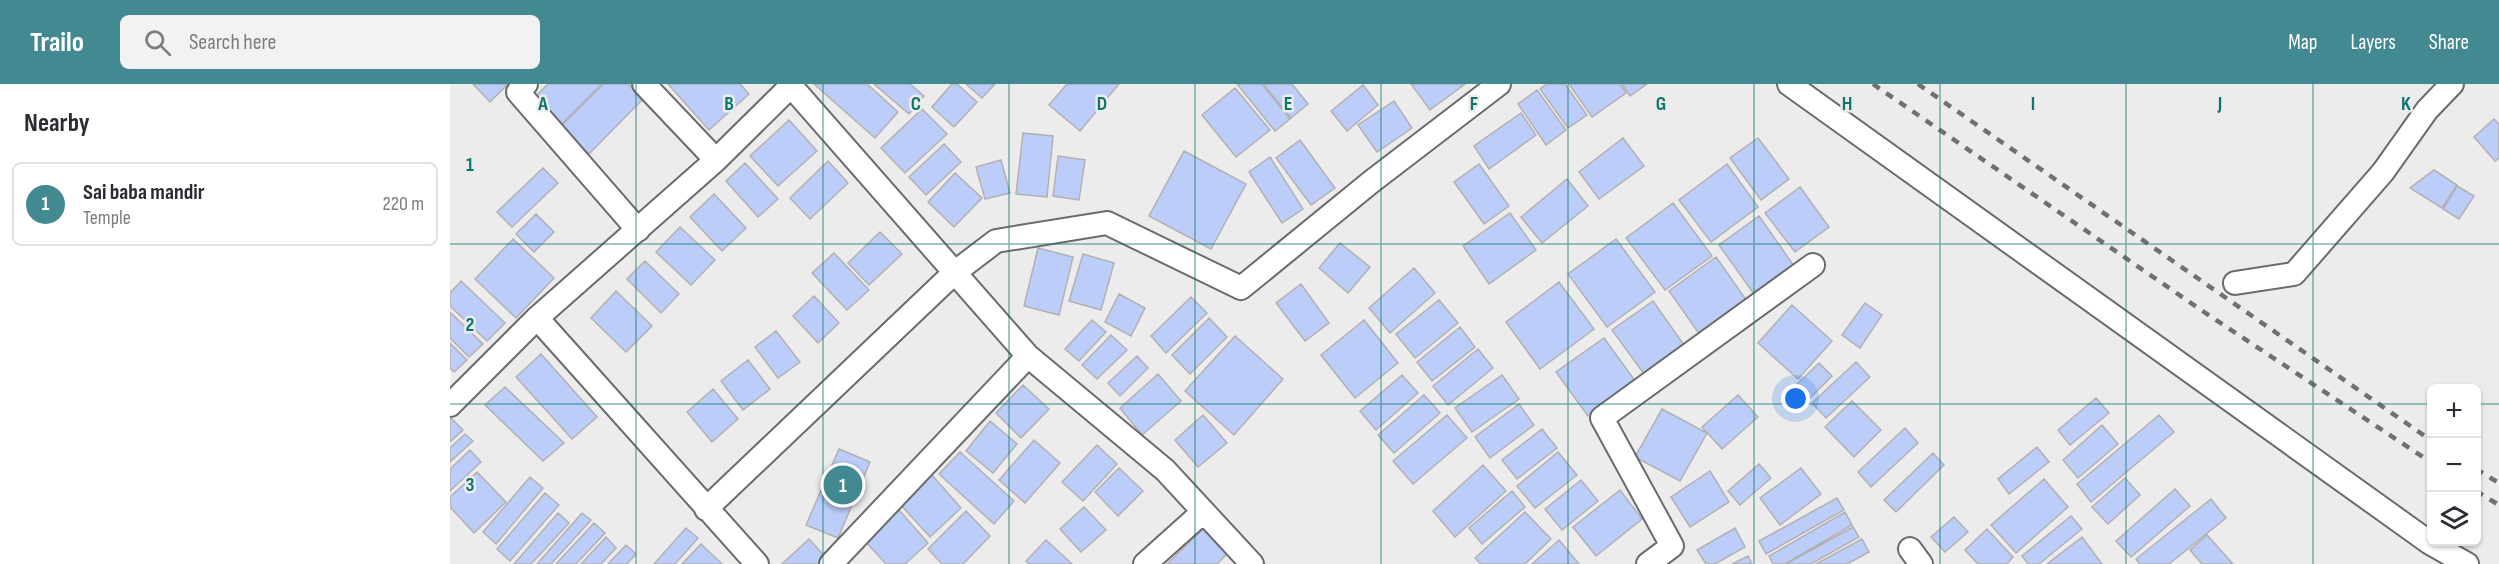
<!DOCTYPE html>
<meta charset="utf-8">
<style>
:root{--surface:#fff;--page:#f2f2f3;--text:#2b2b33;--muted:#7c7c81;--line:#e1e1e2;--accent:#428992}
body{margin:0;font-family:"Sofia Sans Condensed",sans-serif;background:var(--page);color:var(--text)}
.controls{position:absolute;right:18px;bottom:18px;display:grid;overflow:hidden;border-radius:9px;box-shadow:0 2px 4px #0004}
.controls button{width:54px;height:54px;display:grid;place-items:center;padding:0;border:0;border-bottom:2px solid var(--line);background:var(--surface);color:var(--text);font:30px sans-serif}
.you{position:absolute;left:1346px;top:315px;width:21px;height:21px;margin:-15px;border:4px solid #fff;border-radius:50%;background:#1a73e8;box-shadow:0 0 0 9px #1a73e833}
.badge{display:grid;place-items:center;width:39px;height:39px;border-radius:50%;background:var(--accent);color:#fff;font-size:20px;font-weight:700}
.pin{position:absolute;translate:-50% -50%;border:3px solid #fff;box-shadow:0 2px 6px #0006}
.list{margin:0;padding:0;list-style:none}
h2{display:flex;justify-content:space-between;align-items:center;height:78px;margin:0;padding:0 24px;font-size:26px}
h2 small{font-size:20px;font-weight:400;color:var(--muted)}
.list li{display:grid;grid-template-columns:39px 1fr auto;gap:18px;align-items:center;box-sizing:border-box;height:84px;margin:0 12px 12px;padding:0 12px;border:2px solid var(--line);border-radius:9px}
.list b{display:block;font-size:22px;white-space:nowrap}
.list p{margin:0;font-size:20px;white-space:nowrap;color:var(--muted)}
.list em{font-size:20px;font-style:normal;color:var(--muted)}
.icon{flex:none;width:33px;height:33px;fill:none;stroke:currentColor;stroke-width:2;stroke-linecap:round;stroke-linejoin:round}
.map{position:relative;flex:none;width:2049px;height:480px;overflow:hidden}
header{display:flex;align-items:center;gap:36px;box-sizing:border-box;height:84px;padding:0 30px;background:var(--accent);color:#fff}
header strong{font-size:28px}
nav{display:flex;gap:33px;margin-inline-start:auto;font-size:21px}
.search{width:420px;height:54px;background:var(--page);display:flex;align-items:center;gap:15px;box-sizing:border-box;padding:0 21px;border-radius:9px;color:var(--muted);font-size:22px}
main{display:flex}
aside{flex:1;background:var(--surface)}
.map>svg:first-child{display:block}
.building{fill:#bdcdf9;stroke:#b1b1b2;stroke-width:1.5}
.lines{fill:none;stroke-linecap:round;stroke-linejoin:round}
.street-casing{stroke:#6a6b6b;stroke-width:26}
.street{stroke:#fff;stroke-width:22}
.rail{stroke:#707070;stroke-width:4.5;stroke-dasharray:8 8;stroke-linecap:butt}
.grid{fill:none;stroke:#0f766e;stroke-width:1.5;stroke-opacity:0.55}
.grid-label{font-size:20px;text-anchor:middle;font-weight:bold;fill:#0f766e;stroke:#ececed;stroke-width:5;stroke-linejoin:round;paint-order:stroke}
</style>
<header>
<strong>Trailo</strong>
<div class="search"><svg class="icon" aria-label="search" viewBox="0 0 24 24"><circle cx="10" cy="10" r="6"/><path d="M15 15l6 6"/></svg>Search here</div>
<nav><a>Map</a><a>Layers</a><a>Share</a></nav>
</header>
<main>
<aside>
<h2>Nearby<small></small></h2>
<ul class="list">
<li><span class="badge">1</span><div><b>Sai baba mandir</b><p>Temple</p></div><em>220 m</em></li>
</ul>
</aside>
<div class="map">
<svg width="2049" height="480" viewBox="0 0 2049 480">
<rect width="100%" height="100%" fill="#ececed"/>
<path class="building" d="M 23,0 L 58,0 L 40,18 Z
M 98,0 L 152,0 L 110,42 L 83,15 Z
M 153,0 L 178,0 L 193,15 L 139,70 L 111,42 Z
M 218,0 L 290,0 L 299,10 L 259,46 Z
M 364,0 L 417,0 L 448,28 L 425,54 Z
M 424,0 L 460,0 L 474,12 L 459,30 Z
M 502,0 L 507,0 L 527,18 L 504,43 L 482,23 Z
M 516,0 L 545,0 L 532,14 Z
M 617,0 L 669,0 L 630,47 L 599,21 Z
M 787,0 L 812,0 L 840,35 L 825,47 Z
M 813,0 L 842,0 L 858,20 L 841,34 Z
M 961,0 L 1015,0 L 980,26 Z
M 1097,0 L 1115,0 L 1137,31 L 1118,44 L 1090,5 Z
M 1119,0 L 1170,0 L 1176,9 L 1142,33 Z
M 1172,0 L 1197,0 L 1180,12 Z
M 913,1 L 928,21 L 897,47 L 881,27 Z
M 785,4 L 820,46 L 786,73 L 752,31 Z
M 1087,6 L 1116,46 L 1096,61 L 1068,20 Z
M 944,17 L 962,44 L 927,68 L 908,41 Z
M 472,25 L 497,50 L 455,89 L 431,64 Z
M 1071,29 L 1086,51 L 1039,85 L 1024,62 Z
M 2044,35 L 2049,40 L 2049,74 L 2045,77 L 2024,53 Z
M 339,36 L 367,67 L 328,102 L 300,72 Z
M 573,49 L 603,52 L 597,113 L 566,110 Z
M 1173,54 L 1194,82 L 1149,115 L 1129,88 Z
M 1308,54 L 1339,95 L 1311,116 L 1280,74 Z
M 850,56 L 885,104 L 861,121 L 826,74 Z
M 494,60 L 511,78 L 476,111 L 459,93 Z
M 734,67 L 796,100 L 761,165 L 699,132 Z
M 608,72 L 635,76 L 629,116 L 603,112 Z
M 820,73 L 853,125 L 832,139 L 799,88 Z
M 551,76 L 560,109 L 535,115 L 526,83 Z
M 378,77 L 398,99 L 360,135 L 340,114 Z
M 295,79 L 328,115 L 308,133 L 276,97 Z
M 1029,80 L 1059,122 L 1034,140 L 1004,98 Z
M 1277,80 L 1308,123 L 1261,158 L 1229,116 Z
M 93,84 L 108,99 L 62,143 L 47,128 Z
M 1984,86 L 2007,101 L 1992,124 L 1960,104 Z
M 505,89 L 532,114 L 504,143 L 478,118 Z
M 1117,95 L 1138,122 L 1092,159 L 1071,133 Z
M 2007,102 L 2024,112 L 2009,135 L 1993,125 Z
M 1350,103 L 1379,143 L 1345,168 L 1315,129 Z
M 264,110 L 296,144 L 272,167 L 240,133 Z
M 1223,119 L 1262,172 L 1215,206 L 1176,154 Z
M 1060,129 L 1086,166 L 1039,200 L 1013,162 Z
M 86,130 L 104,148 L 84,168 L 66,150 Z
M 1309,132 L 1344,182 L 1304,210 L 1269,161 Z
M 230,143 L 265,176 L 241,201 L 206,168 Z
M 430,148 L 452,170 L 419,201 L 398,179 Z
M 63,155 L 104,194 L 66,234 L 25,195 Z
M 1166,155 L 1205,208 L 1157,243 L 1118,190 Z
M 890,159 L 920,183 L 898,209 L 869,184 Z
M 588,164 L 623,173 L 609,231 L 574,222 Z
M 384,169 L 419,206 L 397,226 L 362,189 Z
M 633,170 L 664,179 L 651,226 L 619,217 Z
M 1266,173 L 1297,217 L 1250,251 L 1219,207 Z
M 195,177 L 229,210 L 211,229 L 177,195 Z
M 964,184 L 985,209 L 940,249 L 919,224 Z
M 11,197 L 55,239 L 37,257 L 0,222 L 0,209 Z
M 1109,198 L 1144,245 L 1090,285 L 1056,238 Z
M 851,200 L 879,239 L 855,257 L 826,219 Z
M 166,207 L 202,242 L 176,268 L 141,234 Z
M 669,210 L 695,224 L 681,252 L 655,238 Z
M 364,212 L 389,239 L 368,259 L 343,232 Z
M 741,213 L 757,229 L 716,269 L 701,252 Z
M 989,216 L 1008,239 L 965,274 L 946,250 Z
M 1203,217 L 1234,261 L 1194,290 L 1162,246 Z
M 1415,219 L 1432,231 L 1410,264 L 1392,251 Z
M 1342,221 L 1382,257 L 1348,295 L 1308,259 Z
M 0,228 L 33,260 L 19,273 L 0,254 Z
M 759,234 L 777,253 L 740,290 L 722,271 Z
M 642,236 L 656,248 L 629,277 L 615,265 Z
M 914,236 L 948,279 L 905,314 L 871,271 Z
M 1010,243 L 1025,263 L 982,297 L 967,278 Z
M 326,247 L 350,278 L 328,294 L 305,263 Z
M 661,251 L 677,266 L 647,295 L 632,281 Z
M 785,252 L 833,295 L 784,351 L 735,307 Z
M 1154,254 L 1186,298 L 1138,332 L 1106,288 Z
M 0,259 L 17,276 L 4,288 L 0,284 Z
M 1028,265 L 1043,284 L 998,321 L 983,302 Z
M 91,270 L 147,333 L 122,355 L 66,293 Z
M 687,272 L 698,284 L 670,312 L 658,299 Z
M 298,276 L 320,305 L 293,326 L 271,297 Z
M 1406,278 L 1420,293 L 1376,334 L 1362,319 Z
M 1369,279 L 1382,292 L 1358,316 L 1345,302 Z
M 708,290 L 731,317 L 692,351 L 670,324 Z
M 952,291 L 968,309 L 926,346 L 910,327 Z
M 1052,291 L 1069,315 L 1022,348 L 1005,324 Z
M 573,301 L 599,325 L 571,354 L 546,329 Z
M 55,303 L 114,359 L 93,377 L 35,321 Z
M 263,305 L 288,335 L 262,358 L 237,328 Z
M 974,311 L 990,329 L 944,369 L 928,351 Z
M 1288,311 L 1308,333 L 1272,365 L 1252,343 Z
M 1646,314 L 1659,329 L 1620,361 L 1608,346 Z
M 1402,317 L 1431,346 L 1404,373 L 1375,343 Z
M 1069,320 L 1084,341 L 1040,374 L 1025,353 Z
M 1212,325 L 1257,349 L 1230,397 L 1185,373 Z
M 753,331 L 777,359 L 748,383 L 725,356 Z
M 997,331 L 1017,354 L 963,400 L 943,377 Z
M 1709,331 L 1724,348 L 1641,418 L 1627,400 Z
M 1,334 L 13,346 L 0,358 L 0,335 Z
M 540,337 L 567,360 L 543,389 L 516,367 Z
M 1652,341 L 1668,360 L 1628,394 L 1613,376 Z
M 1455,344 L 1468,359 L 1421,403 L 1408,388 Z
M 1092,345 L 1107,364 L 1067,395 L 1052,376 Z
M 15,350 L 23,357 L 0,378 L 0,364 Z
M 584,356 L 610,379 L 575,419 L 549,396 Z
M 647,361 L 667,380 L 633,417 L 612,398 Z
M 1587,363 L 1599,378 L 1559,410 L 1548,395 Z
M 389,365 L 420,378 L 388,454 L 356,441 Z
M 20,366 L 31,378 L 0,407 L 0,385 Z
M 510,368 L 564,417 L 544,440 L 489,390 Z
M 1108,368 L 1127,391 L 1085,424 L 1067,402 Z
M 1483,369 L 1494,381 L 1446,428 L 1434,416 Z
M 1309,380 L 1321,394 L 1290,421 L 1278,407 Z
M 1033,381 L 1056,407 L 1005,453 L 983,427 Z
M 669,384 L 693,407 L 668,432 L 645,408 Z
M 1351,384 L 1371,410 L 1330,441 L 1310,414 Z
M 1260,387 L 1279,418 L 1240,443 L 1221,413 Z
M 27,388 L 56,418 L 24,449 L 0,423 L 0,413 Z
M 481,390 L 511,424 L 480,453 L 449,419 Z
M 80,393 L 93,404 L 46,460 L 33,448 Z
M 1675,394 L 1690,411 L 1658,440 L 1642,423 Z
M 1594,395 L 1618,423 L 1566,469 L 1541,441 Z
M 1131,396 L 1148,417 L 1112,446 L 1095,425 Z
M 1725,405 L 1740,422 L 1681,473 L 1666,457 Z
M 1170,406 L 1192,435 L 1146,472 L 1123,443 Z
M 1062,407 L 1075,423 L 1032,460 L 1019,444 Z
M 95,409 L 109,421 L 60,477 L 47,465 Z
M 1387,414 L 1394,426 L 1316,470 L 1309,457 Z
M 1761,415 L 1776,434 L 1719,480 L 1690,480 L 1686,475 Z
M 634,423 L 656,446 L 631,468 L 610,445 Z
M 449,426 L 478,459 L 455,480 L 436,480 L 414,456 Z
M 516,427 L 540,452 L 513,480 L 492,480 L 478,465 Z
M 1075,428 L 1101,455 L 1075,480 L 1031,480 L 1025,474 Z
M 1395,428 L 1402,441 L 1335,480 L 1323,480 L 1319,472 Z
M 108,429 L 119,439 L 81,480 L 64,480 Z
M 132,429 L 141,436 L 101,480 L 87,480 Z
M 1621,432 L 1632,445 L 1589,480 L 1578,480 L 1572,472 Z
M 1504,433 L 1518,448 L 1495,468 L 1481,453 Z
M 144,439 L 155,449 L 126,480 L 106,480 Z
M 1403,443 L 1409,453 L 1361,480 L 1336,480 Z
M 236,444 L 248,454 L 225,480 L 204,480 Z
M 754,444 L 778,469 L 767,480 L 717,480 Z
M 1285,444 L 1295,463 L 1265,480 L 1256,480 L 1247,466 Z
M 1537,445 L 1563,473 L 1557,480 L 1528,480 L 1515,466 Z
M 1757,451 L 1783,480 L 1752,480 L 1740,466 Z
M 156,453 L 166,464 L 151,480 L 131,480 Z
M 1632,453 L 1652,480 L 1597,480 Z
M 359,455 L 378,476 L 373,480 L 332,480 Z
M 1412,455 L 1419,468 L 1397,480 L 1366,480 Z
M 596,456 L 622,480 L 579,480 L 576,477 Z
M 1109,456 L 1129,480 L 1082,480 Z
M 251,460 L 272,480 L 232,480 Z
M 176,461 L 186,470 L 177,480 L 158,480 Z
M 1298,472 L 1302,480 L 1282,480 Z"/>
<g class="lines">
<defs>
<path id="street" d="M 76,0 L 68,8 L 188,146
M 194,0 L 266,76
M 1339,0 L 1980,459 L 2017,480
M 341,2 L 578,272 L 715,386 L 802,480
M 1785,199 L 1844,190 L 1933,88 L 1977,26 L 2002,0
M 87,234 L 307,480
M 0,321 L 87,234 L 266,76 L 343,0
M 256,425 L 504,189 L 546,157 L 657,139 L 791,204 L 921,98 L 1049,0
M 1460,465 L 1471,480
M 381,480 L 578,272
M 695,480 L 753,428
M 1198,480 L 1222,462 L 1152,334 L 1363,181"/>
</defs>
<use href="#street" class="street-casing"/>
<use href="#street" class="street"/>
<path class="rail" d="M 1423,0 L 1754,228 L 1982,379
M 1468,0 L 1982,357
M 2026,385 L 2049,399
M 2026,407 L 2049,421"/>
</g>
<path class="grid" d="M 186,0 L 186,480M 373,0 L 373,480M 559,0 L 559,480M 745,0 L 745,480M 931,0 L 931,480M 1118,0 L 1118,480M 1304,0 L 1304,480M 1490,0 L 1490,480M 1676,0 L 1676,480M 1863,0 L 1863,480M 0,160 L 2049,160M 0,320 L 1982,320M 2026,320 L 2049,320"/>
<g class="grid-label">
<text x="93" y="26">A</text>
<text x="279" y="26">B</text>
<text x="466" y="26">C</text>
<text x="652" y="26">D</text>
<text x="838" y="26">E</text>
<text x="1024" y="26">F</text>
<text x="1211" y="26">G</text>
<text x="1397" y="26">H</text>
<text x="1583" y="26">I</text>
<text x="1770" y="26">J</text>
<text x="1956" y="26">K</text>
<text x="20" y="87">1</text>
<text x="20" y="247">2</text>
<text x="20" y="407">3</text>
</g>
</svg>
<div class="controls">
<button>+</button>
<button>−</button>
<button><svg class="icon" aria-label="layers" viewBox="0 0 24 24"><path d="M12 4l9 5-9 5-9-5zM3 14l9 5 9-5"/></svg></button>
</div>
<div class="you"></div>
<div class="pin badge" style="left:393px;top:401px">1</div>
</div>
</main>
